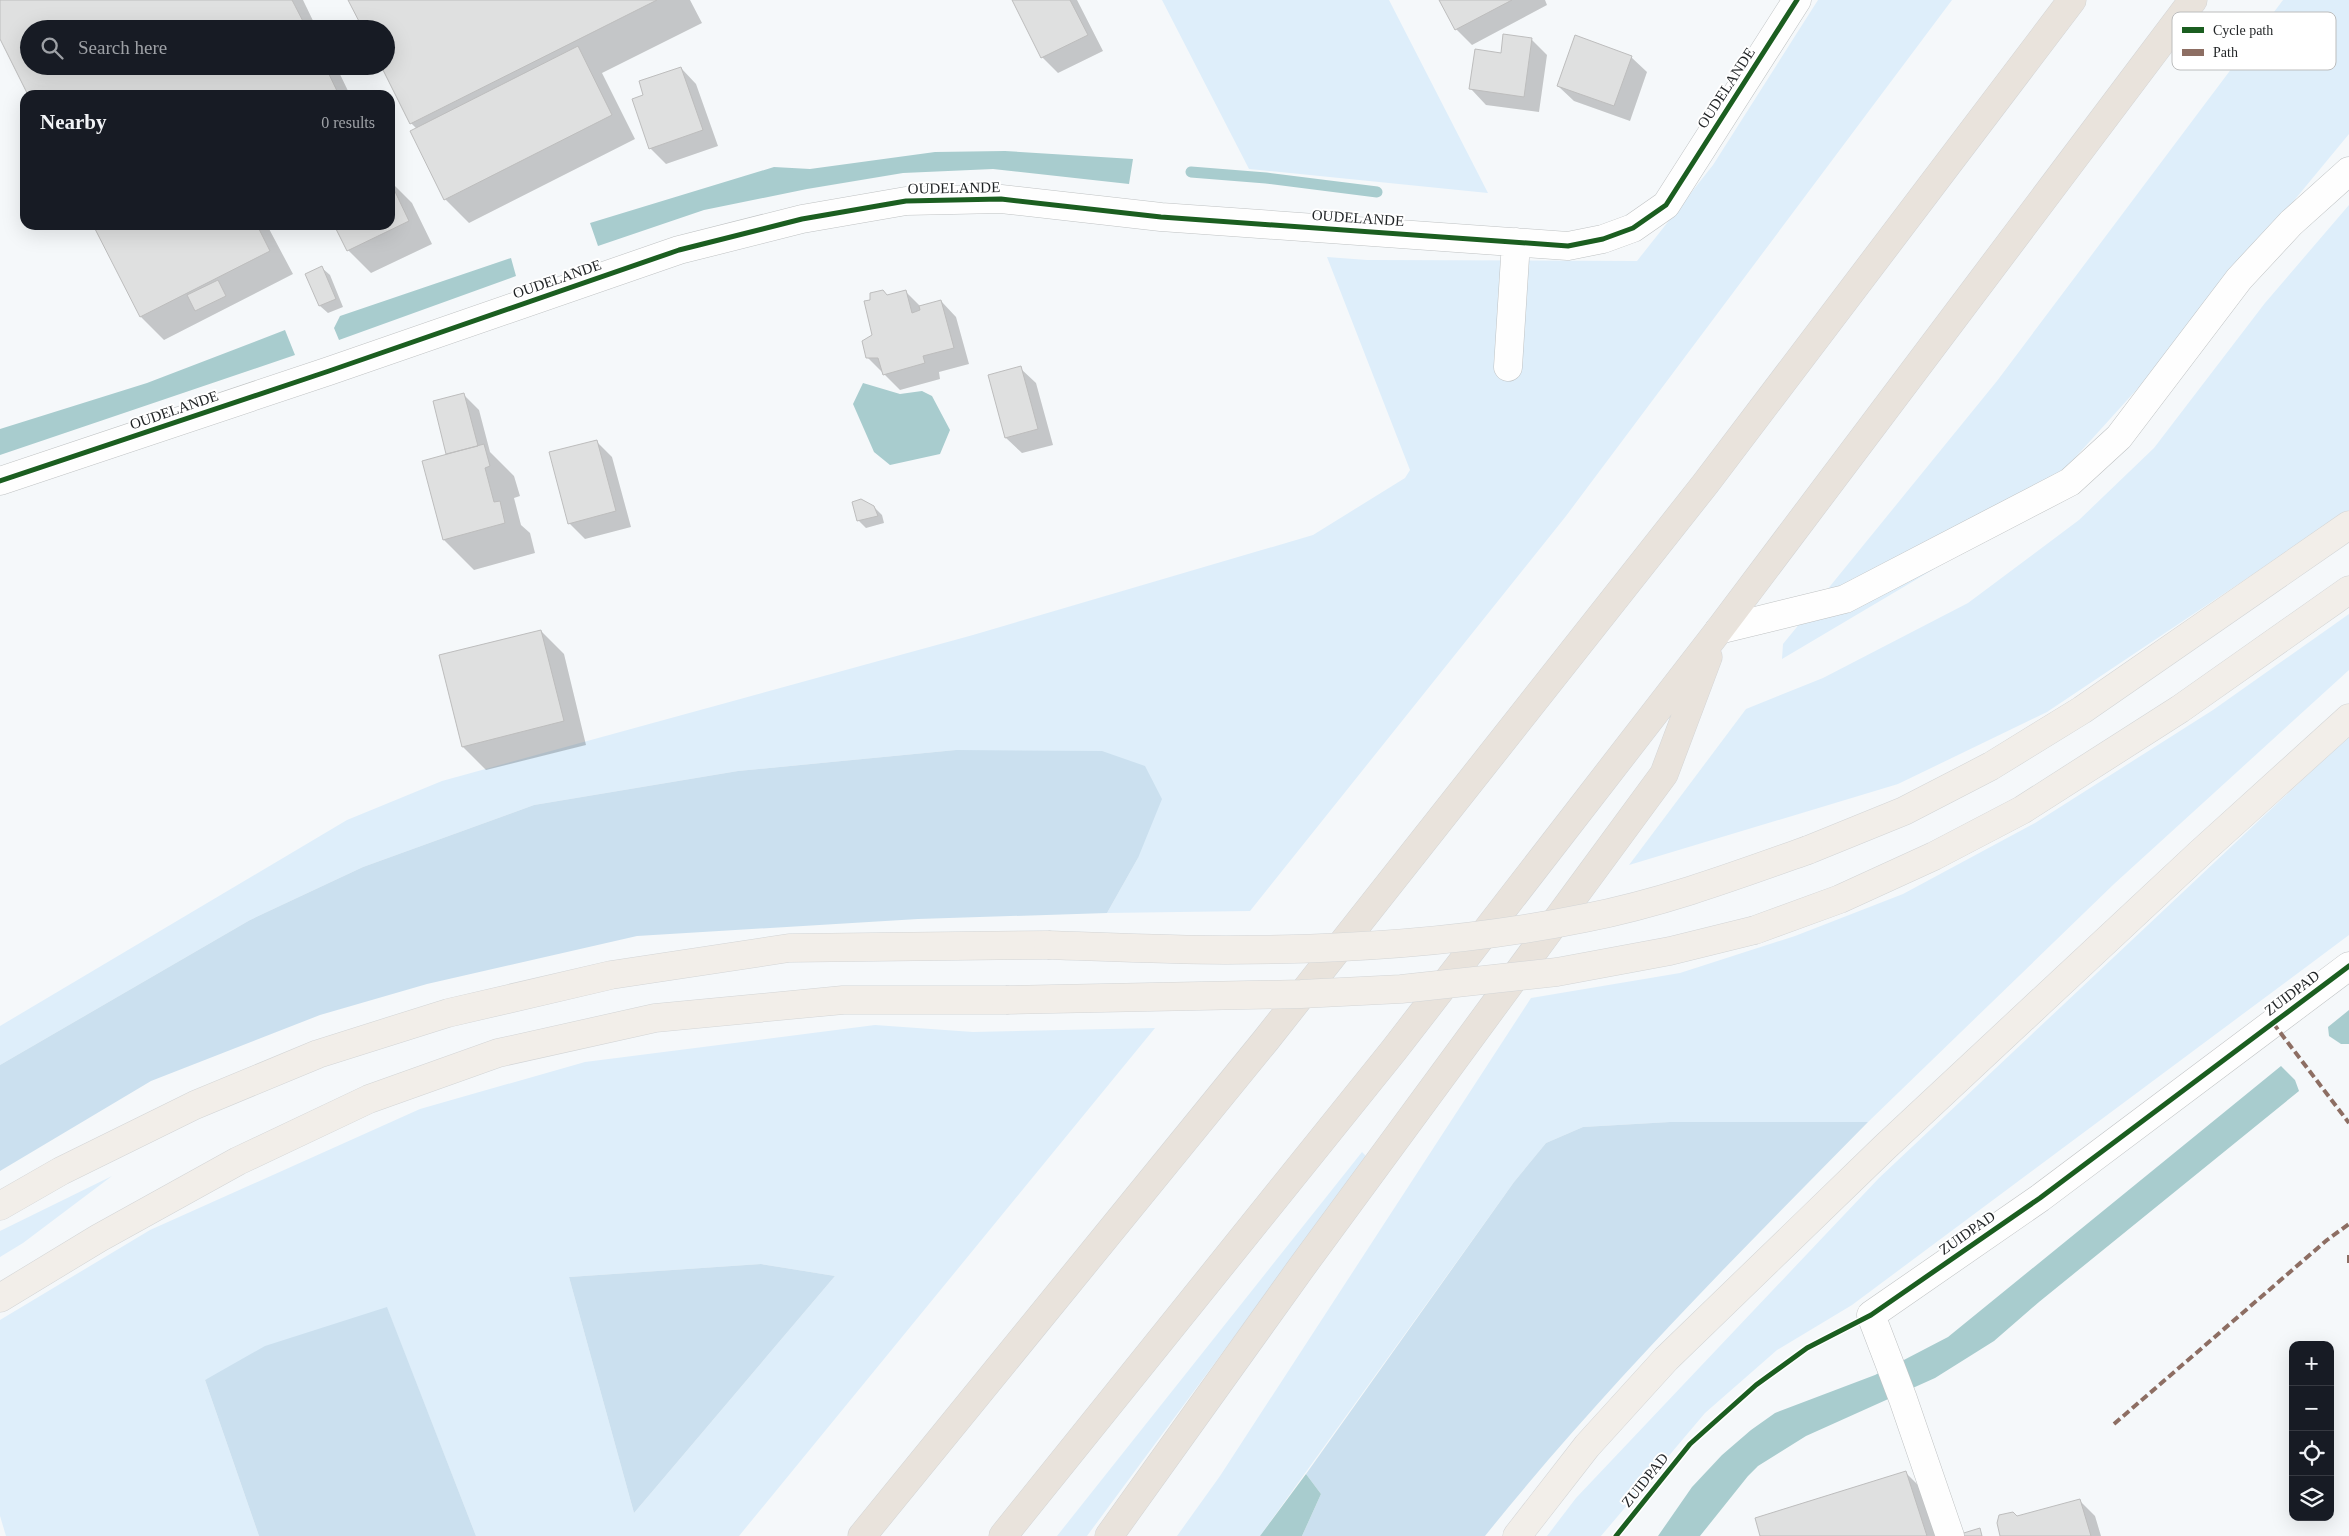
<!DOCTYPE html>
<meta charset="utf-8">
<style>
:root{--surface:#171b24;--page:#20242c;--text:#f1f3f6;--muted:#9ea1a6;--line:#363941}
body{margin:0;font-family:"Times New Roman",serif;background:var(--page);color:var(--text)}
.controls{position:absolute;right:15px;bottom:15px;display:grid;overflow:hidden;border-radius:10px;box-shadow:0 5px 20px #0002}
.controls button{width:45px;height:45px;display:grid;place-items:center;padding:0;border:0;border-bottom:1px solid var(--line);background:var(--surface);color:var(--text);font:25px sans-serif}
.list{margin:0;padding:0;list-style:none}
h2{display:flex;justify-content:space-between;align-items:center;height:65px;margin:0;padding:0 20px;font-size:21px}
h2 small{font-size:16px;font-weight:400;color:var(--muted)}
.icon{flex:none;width:28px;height:28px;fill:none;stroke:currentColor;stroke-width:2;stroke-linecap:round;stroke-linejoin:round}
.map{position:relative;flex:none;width:2349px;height:1536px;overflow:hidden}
.search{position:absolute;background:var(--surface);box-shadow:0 5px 20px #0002;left:20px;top:20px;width:375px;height:55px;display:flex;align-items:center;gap:12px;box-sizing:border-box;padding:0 18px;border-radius:28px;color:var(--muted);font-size:19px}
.panel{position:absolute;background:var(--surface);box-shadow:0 5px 20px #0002;left:20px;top:90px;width:375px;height:140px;border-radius:15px}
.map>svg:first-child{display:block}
.green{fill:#deeefa;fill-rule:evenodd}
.forest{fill:#cbe0ef}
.water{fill:#a8ccce}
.shadow{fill:#0003}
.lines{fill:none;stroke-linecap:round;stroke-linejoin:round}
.stream{stroke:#a8ccce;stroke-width:11}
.building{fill:#dfe0e0;stroke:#bdbdbd}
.minor-casing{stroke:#bfc2c3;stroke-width:29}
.major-casing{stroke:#d3d5d6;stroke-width:29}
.highway-casing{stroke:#d3d5d6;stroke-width:29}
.minor{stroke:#fefefe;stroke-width:28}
.major{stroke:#f2eee9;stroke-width:28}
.highway{stroke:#e9e3dc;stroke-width:28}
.major-bridge-casing{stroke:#d3d5d6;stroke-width:29;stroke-linecap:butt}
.major-bridge{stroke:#f2eee9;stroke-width:28}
.quiet{stroke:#8d6e63;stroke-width:4;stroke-dasharray:8 4;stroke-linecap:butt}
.cycleway-casing{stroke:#fff;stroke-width:8}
.cycleway{stroke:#1b5e20;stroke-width:5}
.labels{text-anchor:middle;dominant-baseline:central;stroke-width:4;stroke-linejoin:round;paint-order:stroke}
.street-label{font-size:15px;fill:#1f2224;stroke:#fff}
.key{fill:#fff;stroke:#bcbdbd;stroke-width:1}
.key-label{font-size:14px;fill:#1f2224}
</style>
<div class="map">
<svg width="2349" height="1536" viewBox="0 0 2349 1536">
<rect width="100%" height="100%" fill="#f5f8fa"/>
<path class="green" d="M 1162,0 L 1389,0 L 1488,193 L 1249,169 Z
M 1818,0 L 1952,0 L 1566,516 L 1250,911 L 1107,913 L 1138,858 L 956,750 L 738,771 L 534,805 L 363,867 L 250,920 L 0,1065 L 0,1026 L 347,820 L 442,781 L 973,635 L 1313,535 L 1405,478 L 1410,470 L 1327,257 L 1367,260 L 1637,261 L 1713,165 Z
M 2283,0 L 2349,0 L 2349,134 L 2148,377 L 2072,461 L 1988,537 L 1782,659 L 1783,644 L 1997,381 Z
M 2349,205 L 2349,510 L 2047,712 L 1898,784 L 1629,865 L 1746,709 L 1823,678 L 1968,603 L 2079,520 L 2154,448 L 2265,303 Z
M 2349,614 L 2349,670 L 2114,884 L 1868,1122 L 1670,1122 L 1583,1127 L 1546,1143 L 1514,1182 L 1260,1536 L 1177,1536 L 1220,1476 L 1531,998 L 1680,973 L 1795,936 L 1903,894 L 2035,823 L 2213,710 Z
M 2349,736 L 2349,935 L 1852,1305 L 1777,1350 L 1705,1413 L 1601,1536 L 1547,1536 L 1576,1498 L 1879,1178 Z
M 875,1025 L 973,1032 L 1155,1028 L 739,1536 L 476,1536 L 387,1308 L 205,1380 L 259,1536 L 6,1536 L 0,1516 L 0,1320 L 150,1230 L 420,1109 L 585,1062 ZM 761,1264 L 835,1276 L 634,1513 L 569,1277 Z
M 1362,1152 L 1367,1157 L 1087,1536 L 1057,1536 Z
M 112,1176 L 23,1243 L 0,1257 L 0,1231 Z"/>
<path class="forest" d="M 956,750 L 1102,751 L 1145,766 L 1162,799 L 1138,858 L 1107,913 L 918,919 L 637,936 L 427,984 L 320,1015 L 151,1081 L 0,1171 L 0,1065 L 250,920 L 363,867 L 534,805 L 738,771 Z
M 1670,1122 L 1868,1122 C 1736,1256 1603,1389 1485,1536 L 1302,1536 L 1321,1494 L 1306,1474 L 1514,1182 L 1546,1143 L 1583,1127 Z
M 761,1264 L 835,1276 L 634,1513 L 569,1277 Z
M 387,1307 L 476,1536 L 259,1536 L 205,1380 L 265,1346 Z"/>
<path class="water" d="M 1005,151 L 1133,159 L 1129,184 L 993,169 L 903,173 L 807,189 L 704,210 L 598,246 L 590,223 L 774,167 L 810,169 L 935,152 Z
M 511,258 L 516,276 L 339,340 L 334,328 L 340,316 Z
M 285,330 L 295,355 L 0,455 L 0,429 L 147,383 Z
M 863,383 L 900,394 L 922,391 L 932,396 L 950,430 L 940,454 L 890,465 L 874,452 L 853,404 Z
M 2349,1010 L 2349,1044 L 2341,1044 L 2329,1036 L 2328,1027 Z
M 2281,1066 L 2295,1080 L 2299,1091 L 2039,1302 L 1994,1341 L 1935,1378 L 1806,1436 L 1758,1466 L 1748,1476 L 1700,1536 L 1658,1536 L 1692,1487 L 1722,1455 L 1751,1430 L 1775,1413 L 1875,1375 L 1948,1337 Z
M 1306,1474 L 1321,1494 L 1302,1536 L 1260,1536 Z"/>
<path class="shadow" d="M 0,0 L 303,0 L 317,29 L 29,29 L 29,66 L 336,66 L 350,95 L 30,95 L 0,35 Z
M 349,0 L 690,0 L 702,23 L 602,73 L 635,139 L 469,223 L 445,199 L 417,129 L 411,123 L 386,66 L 386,29 Z
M 1014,0 L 1077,0 L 1103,51 L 1058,73 L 1042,57 Z
M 1440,0 L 1545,0 L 1547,5 L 1472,45 L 1456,29 Z
M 1531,39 L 1547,55 L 1539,112 L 1486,105 L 1471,89 L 1502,54 Z
M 1631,57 L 1647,72 L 1630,121 L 1574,101 L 1558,86 Z
M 681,68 L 696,84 L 718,146 L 666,164 L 650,148 L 645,96 Z
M 390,181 L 412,203 L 432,244 L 371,273 L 348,250 L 336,225 L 390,225 Z
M 95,225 L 267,225 L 293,274 L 164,340 L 141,317 Z
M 322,268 L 330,275 L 343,307 L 328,313 L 320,306 Z
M 905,291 L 921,307 L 941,301 L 956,317 L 969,364 L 939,372 L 940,379 L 900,390 L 867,357 L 887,296 Z
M 1020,368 L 1036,383 L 1053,445 L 1022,453 L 1006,438 Z
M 464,395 L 479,410 L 490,452 L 514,476 L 520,496 L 514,498 L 521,525 L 530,533 L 535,553 L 474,570 L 444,540 L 447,453 Z
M 597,442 L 612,457 L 631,527 L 585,539 L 569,523 Z
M 853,503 L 874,507 L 882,515 L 884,523 L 866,528 L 859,521 Z
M 541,631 L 564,654 L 586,745 L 486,770 L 463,747 Z
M 1905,1472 L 1936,1503 L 1947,1536 L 1761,1536 Z
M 2079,1500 L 2095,1516 L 2101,1536 L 2002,1536 L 2017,1518 Z"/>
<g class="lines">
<path class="stream" d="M 1191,172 L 1266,178 L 1377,192"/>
</g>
<path class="building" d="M 0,0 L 292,0 L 307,29 L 29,29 L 29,66 L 325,66 L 339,95 L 28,95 L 0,39 Z
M 348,0 L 657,0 L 410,124 L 381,66 L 386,66 L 386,29 L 363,29 Z
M 1012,0 L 1070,0 L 1088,35 L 1041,58 Z
M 1439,0 L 1512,0 L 1455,30 Z
M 1503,34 L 1532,38 L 1524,97 L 1469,89 L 1475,49 L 1501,53 Z
M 1575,35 L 1632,56 L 1614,106 L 1557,86 Z
M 578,46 L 612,115 L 444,200 L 410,131 Z
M 681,67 L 703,130 L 649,149 L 632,99 L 643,95 L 639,81 Z
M 390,181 L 409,221 L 347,251 L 334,225 L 390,225 Z
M 93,225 L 257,225 L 270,251 L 140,317 Z
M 322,266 L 336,299 L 319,306 L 305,274 Z
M 218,280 L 226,296 L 195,311 L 187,295 Z
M 883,290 L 887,295 L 906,290 L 912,313 L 920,310 L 919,306 L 941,300 L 954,348 L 923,356 L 925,363 L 883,375 L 878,358 L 866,358 L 862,341 L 872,335 L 864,301 L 870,300 L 870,293 Z
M 1021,366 L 1038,429 L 1005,438 L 988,375 Z
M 464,393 L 478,446 L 446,454 L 433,401 Z
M 597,440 L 616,511 L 568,524 L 549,452 Z
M 484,444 L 490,466 L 485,468 L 494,502 L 500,501 L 505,523 L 443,540 L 422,461 Z
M 861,499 L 874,506 L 878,516 L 857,521 L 852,502 Z
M 541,630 L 564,721 L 462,747 L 439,655 Z
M 1906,1471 L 1927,1536 L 1760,1536 L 1755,1518 Z
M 2080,1499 L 2091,1536 L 2000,1536 L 1997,1523 L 1999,1515 L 2013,1512 L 2017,1516 Z
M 1980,1528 L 1982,1536 L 1954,1536 Z"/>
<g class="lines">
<defs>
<path id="minor" d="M 1508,367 L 1516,242
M 0,481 L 329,371 L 679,250 L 802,219 L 906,201 L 1001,199 L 1161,217 L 1568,246 L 1603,239 L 1633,228 L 1666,205 L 1797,0
M 1719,630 L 1845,599 L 2070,482 L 2119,437 L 2239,279 L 2291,223 L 2349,171
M 1950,1536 L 1903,1399 L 1871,1315 L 2040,1198 L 2349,966"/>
<path id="major" d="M 1808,850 L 1904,811 L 1991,766 L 2082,710 L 2349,525
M 1755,930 L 1840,899 L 1934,856 L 2022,810 L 2180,709 L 2349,590
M 0,1206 L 61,1171 L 195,1105 L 318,1054 L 448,1013 L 611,975 L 789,948 L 1048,945
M 0,1298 L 99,1238 L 238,1161 L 369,1099 L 498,1053 L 655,1018 L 843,1000 L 1006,1000
M 1517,1536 L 1587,1446 L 1666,1359 L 1885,1147 L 2200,853 L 2349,718"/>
<path id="highway" d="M 862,1536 L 1266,1040 L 1706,483 L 2072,0
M 1003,1536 L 1394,1050 L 1719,630 L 2193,0
M 1109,1536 L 1301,1268 L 1664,774 L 1708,657"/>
</defs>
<use href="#minor" class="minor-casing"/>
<use href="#major" class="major-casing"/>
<use href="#highway" class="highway-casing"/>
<use href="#minor" class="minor"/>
<use href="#major" class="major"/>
<use href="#highway" class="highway"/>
<defs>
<path id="major-bridge" d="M 1048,945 C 1107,947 1167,950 1226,950 C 1346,950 1468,942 1585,918 C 1662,903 1735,876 1808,850
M 1006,1000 L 1301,994 L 1401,989 L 1557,972 L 1670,951 L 1755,930"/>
</defs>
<use href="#major-bridge" class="major-bridge-casing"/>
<use href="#major-bridge" class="major-bridge"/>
<path class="quiet" d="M 2273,1023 L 2349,1123
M 2349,1255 L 2349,1266
M 2114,1424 L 2327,1240 L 2349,1224"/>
<defs>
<path id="cycleway" d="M 0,481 L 329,371 L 679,250 L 802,219 L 906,201 L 1001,199 L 1161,217 L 1568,246 L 1603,239 L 1633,228 L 1666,205 L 1797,0
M 1616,1536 L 1690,1444 L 1756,1385 L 1807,1348 L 1871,1315 L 2040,1198 L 2349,966"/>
</defs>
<use href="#cycleway" class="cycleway-casing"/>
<use href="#cycleway" class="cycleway"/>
</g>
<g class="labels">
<g class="street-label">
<text transform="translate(1726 88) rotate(-57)">OUDELANDE</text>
<text transform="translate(954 188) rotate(-1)">OUDELANDE</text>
<text transform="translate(1358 218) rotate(4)">OUDELANDE</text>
<text transform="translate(557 279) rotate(-19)">OUDELANDE</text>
<text transform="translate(174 410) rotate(-19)">OUDELANDE</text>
<text transform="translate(2292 993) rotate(-37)">ZUIDPAD</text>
<text transform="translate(1967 1233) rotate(-35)">ZUIDPAD</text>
<text transform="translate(1645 1480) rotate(-51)">ZUIDPAD</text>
</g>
</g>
<rect x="2172" y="12" width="164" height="58" rx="8" class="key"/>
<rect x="2182" y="27" width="22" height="6" fill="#1b5e20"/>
<rect x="2182" y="49" width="22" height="7" fill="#8d6e63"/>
<g class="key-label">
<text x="2213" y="35">Cycle path</text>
<text x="2213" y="57">Path</text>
</g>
</svg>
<div class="controls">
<button>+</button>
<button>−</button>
<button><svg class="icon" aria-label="locate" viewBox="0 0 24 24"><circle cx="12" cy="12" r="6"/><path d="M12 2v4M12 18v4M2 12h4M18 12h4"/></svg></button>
<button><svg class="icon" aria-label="layers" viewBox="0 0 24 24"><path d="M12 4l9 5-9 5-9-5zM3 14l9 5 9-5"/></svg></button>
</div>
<div class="search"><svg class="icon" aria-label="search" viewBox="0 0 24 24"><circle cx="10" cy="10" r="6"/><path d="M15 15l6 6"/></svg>Search here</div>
<section class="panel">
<h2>Nearby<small>0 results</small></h2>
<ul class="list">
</ul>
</section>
</div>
